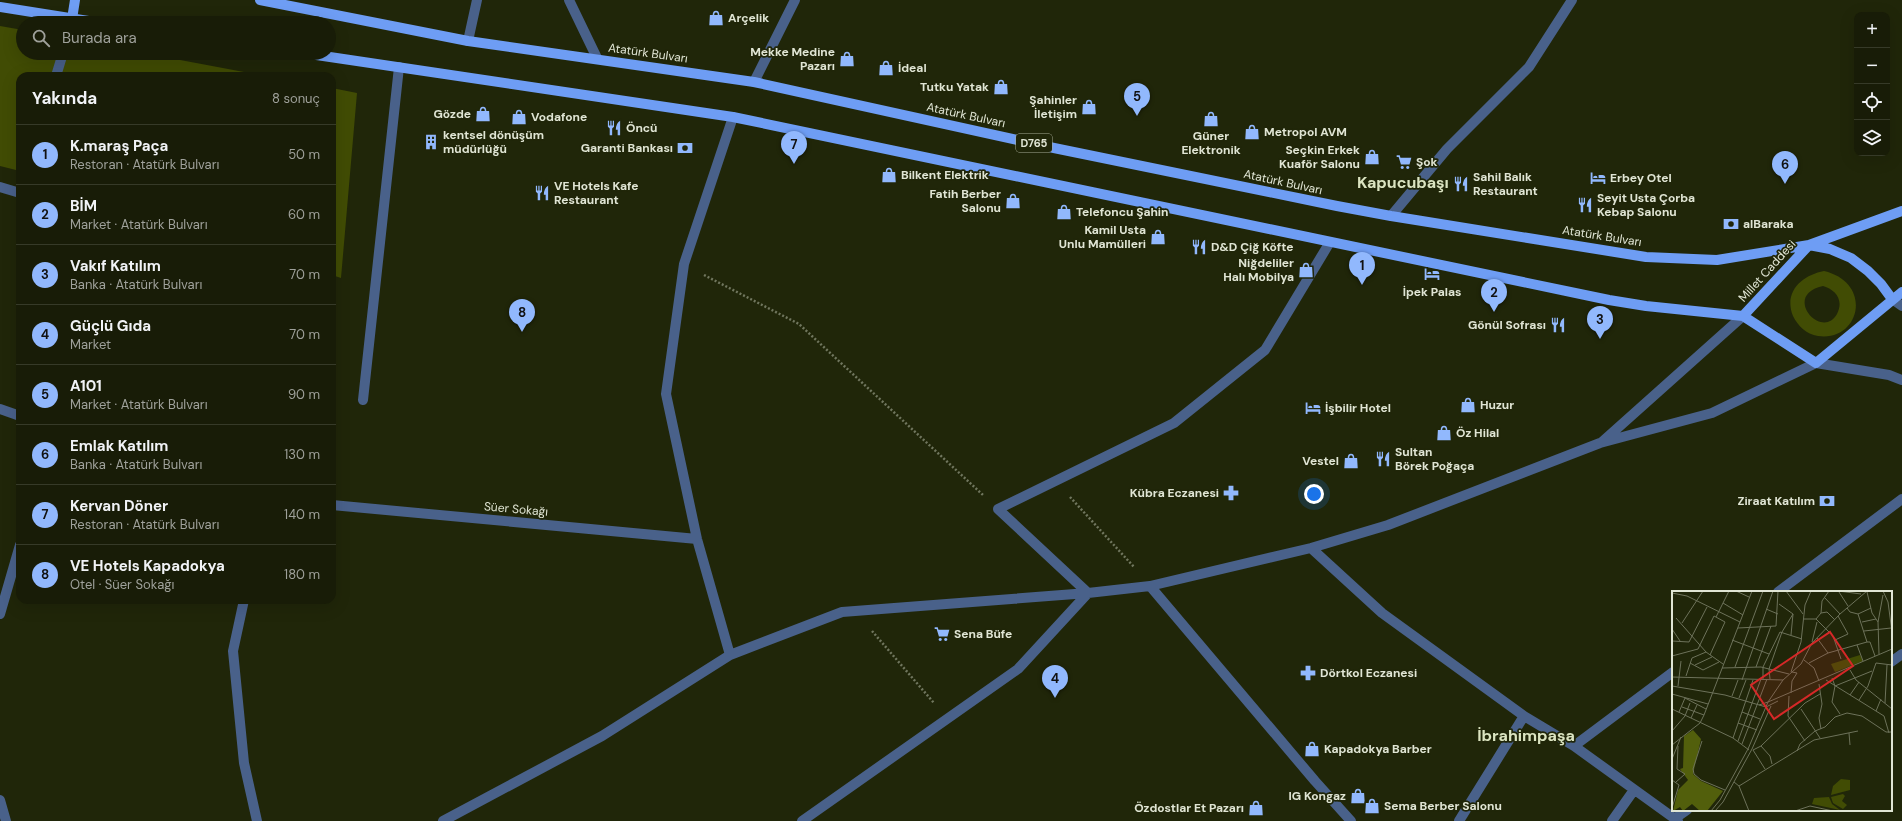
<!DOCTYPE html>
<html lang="tr">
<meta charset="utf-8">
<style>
:root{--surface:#181c07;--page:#252915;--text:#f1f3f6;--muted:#9fa19b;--line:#363a28;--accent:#91b8fd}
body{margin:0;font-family:"DM Sans",sans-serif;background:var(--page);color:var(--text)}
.controls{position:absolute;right:12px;top:12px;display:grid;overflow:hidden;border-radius:8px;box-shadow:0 4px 16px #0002}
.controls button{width:36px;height:36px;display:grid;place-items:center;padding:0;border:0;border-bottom:1px solid var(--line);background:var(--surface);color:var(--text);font:20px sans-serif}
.you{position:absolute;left:1314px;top:494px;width:14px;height:14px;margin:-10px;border:3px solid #fff;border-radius:50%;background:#1a73e8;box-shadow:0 0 0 6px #1a73e833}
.badge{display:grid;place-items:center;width:26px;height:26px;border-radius:50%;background:var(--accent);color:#111;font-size:13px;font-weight:700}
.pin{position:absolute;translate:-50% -33px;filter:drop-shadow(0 1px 2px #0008)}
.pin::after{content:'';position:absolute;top:21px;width:14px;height:12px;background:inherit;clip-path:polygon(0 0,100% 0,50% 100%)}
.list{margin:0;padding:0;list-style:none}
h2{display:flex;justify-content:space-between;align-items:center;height:52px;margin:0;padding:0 16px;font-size:17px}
h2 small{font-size:13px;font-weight:400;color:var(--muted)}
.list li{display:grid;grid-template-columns:26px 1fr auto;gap:12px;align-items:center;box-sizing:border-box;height:60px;padding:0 16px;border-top:1px solid var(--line)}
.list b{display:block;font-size:15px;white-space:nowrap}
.list p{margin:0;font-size:13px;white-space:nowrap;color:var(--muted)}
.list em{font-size:13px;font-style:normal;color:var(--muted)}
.icon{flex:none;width:22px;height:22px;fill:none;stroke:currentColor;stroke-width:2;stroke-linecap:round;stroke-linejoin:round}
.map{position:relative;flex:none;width:1902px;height:821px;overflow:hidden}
.search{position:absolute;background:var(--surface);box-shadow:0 4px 16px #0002;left:16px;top:16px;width:320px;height:44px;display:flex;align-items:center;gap:10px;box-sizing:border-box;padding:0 14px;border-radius:22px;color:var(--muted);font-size:15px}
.panel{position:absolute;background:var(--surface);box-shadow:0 4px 16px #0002;left:16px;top:72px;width:320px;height:532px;border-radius:12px}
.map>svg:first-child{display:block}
.green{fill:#414c04;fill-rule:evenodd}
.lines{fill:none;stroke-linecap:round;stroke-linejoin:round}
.path{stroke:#70765e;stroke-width:2.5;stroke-dasharray:2 2;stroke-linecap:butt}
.minor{stroke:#49618a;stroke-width:10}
.major{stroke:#6e9df4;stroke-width:10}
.labels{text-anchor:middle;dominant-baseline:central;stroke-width:3.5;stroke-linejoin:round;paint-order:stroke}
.shield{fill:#202609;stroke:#a6ac97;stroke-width:1}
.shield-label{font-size:11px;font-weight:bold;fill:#e0e5d4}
.poi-label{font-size:12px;font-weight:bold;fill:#e0e5d4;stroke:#202609;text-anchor:start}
.street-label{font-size:12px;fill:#e0e5d4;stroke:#202609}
.district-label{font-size:16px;font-weight:bold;fill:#dbe4c1;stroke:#202609}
.inset-road{fill:none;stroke:#6d725a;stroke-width:1}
.view{fill:#d62828;fill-opacity:0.15;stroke:#d62828;stroke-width:2}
.inset-edge{fill:none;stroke:#e0e5d4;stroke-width:2}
</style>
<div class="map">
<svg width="1902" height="821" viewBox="0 0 1902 821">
<rect width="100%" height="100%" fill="#202609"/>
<path class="green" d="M 0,26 L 23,30 L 23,53 L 143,53 L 266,76 L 20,76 L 20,171 L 0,166 Z
M 332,88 L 357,93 L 341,278 L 332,275 Z
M 1824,271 C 1874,283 1860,342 1818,336 C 1806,334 1798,326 1793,316 C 1783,291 1803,275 1824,271 ZM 1823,286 C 1836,290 1844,300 1837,314 C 1822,341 1781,295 1823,286 Z"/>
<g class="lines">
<path class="path" d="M 704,275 L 799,324 L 983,495
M 1070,497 L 1134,567
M 872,631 L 934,703"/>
<path class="minor" d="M 569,0 L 597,58
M 468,41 L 477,0
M 56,76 L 63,53
M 754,82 L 795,0
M 0,187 L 20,193
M 1391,216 L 1447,149 L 1529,67 L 1572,0
M 1892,299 L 1902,306
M 363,400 L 399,67
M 0,409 L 20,416
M 1602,442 L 1743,316
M 332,505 L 697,539
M 1311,548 L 1382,613 L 1524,716 L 1574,746 L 1678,821
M 1150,586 L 1315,781 L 1351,821
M 1778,592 L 1902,499
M 1088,593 L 998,509 L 1174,423 L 1265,350 L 1330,242
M 244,600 L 233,651 L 244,763 L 257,821
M 0,614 L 20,545
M 730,655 L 697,539 L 666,394 L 684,264 L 733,117
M 1891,662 L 1902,654
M 1574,746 L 1673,672
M 0,800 L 6,821
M 1674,819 L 1687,810
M 443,821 L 602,736 L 730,655 L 842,612 L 1088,593 L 1150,586 L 1311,548 L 1388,525 L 1600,443 L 1712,413 L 1816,363 L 1889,375 L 1902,380
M 802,821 L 1018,669 L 1088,593
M 1459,821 L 1524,716
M 1612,821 L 1634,790"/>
<path class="major" d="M 260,0 L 468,41 L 754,82 L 1054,148 L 1337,206 L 1391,216 L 1646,257 L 1717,260 L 1809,245 L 1830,249 L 1851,258 L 1868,271 L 1881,284 L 1892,299
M 0,7 L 101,23
M 72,19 L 75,0
M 303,53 L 733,117 L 1609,300 L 1646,306 L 1743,316 L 1816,363 L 1902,292
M 1743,316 L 1809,245 L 1902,211"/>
</g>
<defs>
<symbol id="shop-bare" viewBox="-9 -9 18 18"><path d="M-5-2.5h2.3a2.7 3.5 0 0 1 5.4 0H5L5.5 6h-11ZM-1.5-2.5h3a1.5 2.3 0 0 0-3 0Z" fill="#91b8fd" stroke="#202609" stroke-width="2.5" paint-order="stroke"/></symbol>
<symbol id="restaurant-bare" viewBox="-9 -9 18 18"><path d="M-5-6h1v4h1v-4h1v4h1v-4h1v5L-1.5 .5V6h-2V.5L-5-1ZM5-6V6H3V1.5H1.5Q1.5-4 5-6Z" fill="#91b8fd" stroke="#202609" stroke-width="2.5" paint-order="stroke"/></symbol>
<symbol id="building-bare" viewBox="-9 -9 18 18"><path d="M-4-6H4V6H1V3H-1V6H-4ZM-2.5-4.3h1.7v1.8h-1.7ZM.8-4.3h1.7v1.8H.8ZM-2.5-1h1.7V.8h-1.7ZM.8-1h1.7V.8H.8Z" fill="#91b8fd" stroke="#202609" stroke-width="2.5" paint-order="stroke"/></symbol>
<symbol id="bank-bare" viewBox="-9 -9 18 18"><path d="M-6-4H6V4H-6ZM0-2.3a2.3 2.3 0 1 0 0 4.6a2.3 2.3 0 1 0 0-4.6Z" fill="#91b8fd" stroke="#202609" stroke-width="2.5" paint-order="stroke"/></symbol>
<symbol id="supermarket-bare" viewBox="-9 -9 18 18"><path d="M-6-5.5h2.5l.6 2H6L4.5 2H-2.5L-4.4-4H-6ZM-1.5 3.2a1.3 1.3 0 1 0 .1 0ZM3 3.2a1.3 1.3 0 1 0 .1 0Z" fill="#91b8fd" stroke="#202609" stroke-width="2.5" paint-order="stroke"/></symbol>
<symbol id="hotel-bare" viewBox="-9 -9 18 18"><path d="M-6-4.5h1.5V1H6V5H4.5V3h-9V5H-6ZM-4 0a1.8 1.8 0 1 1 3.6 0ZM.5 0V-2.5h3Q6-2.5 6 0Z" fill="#91b8fd" stroke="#202609" stroke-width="2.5" paint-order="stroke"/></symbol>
<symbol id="pharmacy-bare" viewBox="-9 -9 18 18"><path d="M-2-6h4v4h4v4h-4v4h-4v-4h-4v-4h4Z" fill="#91b8fd" stroke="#202609" stroke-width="2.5" paint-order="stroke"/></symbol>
</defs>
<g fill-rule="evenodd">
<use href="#shop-bare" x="705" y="7" width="22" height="22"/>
<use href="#shop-bare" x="836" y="48" width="22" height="22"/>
<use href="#shop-bare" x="875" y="57" width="22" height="22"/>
<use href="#shop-bare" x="990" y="76" width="22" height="22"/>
<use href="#shop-bare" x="1078" y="96" width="22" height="22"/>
<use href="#shop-bare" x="472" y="103" width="22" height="22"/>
<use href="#shop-bare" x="508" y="106" width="22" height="22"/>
<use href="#shop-bare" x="1200" y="108" width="22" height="22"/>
<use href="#restaurant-bare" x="603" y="117" width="22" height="22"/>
<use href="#shop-bare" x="1241" y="121" width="22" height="22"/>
<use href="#building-bare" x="420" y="131" width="22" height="22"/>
<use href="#bank-bare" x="674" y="137" width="22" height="22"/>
<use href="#shop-bare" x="1361" y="146" width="22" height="22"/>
<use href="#supermarket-bare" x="1393" y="151" width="22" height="22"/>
<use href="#shop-bare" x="878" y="164" width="22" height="22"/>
<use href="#hotel-bare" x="1587" y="167" width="22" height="22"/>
<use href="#restaurant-bare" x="1450" y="173" width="22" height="22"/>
<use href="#restaurant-bare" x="531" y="182" width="22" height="22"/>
<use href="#shop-bare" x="1002" y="190" width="22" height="22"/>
<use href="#restaurant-bare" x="1574" y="194" width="22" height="22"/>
<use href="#shop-bare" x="1053" y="201" width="22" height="22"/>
<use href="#bank-bare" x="1720" y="213" width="22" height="22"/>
<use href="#shop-bare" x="1147" y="226" width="22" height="22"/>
<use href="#restaurant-bare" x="1188" y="236" width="22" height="22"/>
<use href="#shop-bare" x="1295" y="259" width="22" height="22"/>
<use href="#hotel-bare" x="1421" y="263" width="22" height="22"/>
<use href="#restaurant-bare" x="1547" y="314" width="22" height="22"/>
<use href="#shop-bare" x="1457" y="394" width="22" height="22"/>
<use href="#hotel-bare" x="1302" y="397" width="22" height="22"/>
<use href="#shop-bare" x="1433" y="422" width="22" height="22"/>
<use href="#restaurant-bare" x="1372" y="448" width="22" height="22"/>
<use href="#shop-bare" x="1340" y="450" width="22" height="22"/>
<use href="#pharmacy-bare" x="1220" y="482" width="22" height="22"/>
<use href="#bank-bare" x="1816" y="490" width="22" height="22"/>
<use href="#supermarket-bare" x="931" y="623" width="22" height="22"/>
<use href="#pharmacy-bare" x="1297" y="662" width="22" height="22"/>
<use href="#shop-bare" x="1301" y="738" width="22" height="22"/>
<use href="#shop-bare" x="1347" y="785" width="22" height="22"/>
<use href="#shop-bare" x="1361" y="795" width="22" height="22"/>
<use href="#shop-bare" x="1245" y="797" width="22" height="22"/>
</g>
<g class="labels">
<rect class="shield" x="1016" y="134" width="36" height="18" rx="3"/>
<g class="shield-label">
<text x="1034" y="143">D765</text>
</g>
<g class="poi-label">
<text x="728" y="18">Arçelik</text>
<text x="835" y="52" text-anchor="end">Mekke Medine<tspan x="835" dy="14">Pazarı</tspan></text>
<text x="898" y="68">İdeal</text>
<text x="989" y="87" text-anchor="end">Tutku Yatak</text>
<text x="1077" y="100" text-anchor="end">Şahinler<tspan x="1077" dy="14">İletişim</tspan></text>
<text x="471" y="114" text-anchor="end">Gözde</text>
<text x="531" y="117">Vodafone</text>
<text x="626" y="128">Öncü</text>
<text x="1264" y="132">Metropol AVM</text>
<text x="443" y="135">kentsel dönüşüm<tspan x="443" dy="14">müdürlüğü</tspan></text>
<text x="1211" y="136" text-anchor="middle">Güner<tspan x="1211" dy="14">Elektronik</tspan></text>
<text x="673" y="148" text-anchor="end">Garanti Bankası</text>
<text x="1360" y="150" text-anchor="end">Seçkin Erkek<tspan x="1360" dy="14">Kuaför Salonu</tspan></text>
<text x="1416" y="162">Şok</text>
<text x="901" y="175">Bilkent Elektrik</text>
<text x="1473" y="177">Sahil Balık<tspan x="1473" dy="14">Restaurant</tspan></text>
<text x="1610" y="178">Erbey Otel</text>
<text x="554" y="186">VE Hotels Kafe<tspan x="554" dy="14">Restaurant</tspan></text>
<text x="1001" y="194" text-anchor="end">Fatih Berber<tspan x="1001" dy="14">Salonu</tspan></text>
<text x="1597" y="198">Seyit Usta Çorba<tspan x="1597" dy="14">Kebap Salonu</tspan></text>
<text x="1076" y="212">Telefoncu Şahin</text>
<text x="1743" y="224">alBaraka</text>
<text x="1146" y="230" text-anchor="end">Kamil Usta<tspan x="1146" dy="14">Unlu Mamülleri</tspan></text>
<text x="1211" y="247">D&amp;D Çiğ Köfte</text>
<text x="1294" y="263" text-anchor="end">Niğdeliler<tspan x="1294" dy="14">Halı Mobilya</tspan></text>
<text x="1432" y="292" text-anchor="middle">İpek Palas</text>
<text x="1546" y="325" text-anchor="end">Gönül Sofrası</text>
<text x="1480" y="405">Huzur</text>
<text x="1325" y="408">İşbilir Hotel</text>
<text x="1456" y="433">Öz Hilal</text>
<text x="1395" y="452">Sultan<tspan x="1395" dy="14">Börek Poğaça</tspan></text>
<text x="1339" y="461" text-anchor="end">Vestel</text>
<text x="1219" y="493" text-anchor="end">Kübra Eczanesi</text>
<text x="1815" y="501" text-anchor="end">Ziraat Katılım</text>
<text x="954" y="634">Sena Büfe</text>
<text x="1320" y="673">Dörtkol Eczanesi</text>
<text x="1324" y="749">Kapadokya Barber</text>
<text x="1346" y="796" text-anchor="end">IG Kongaz</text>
<text x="1384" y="806">Sema Berber Salonu</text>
<text x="1244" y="808" text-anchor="end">Özdostlar Et Pazarı</text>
</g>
<g class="street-label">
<text transform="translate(648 53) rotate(8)">Atatürk Bulvarı</text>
<text transform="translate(966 115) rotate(12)">Atatürk Bulvarı</text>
<text transform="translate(1283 182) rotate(12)">Atatürk Bulvarı</text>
<text transform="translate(1602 236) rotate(9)">Atatürk Bulvarı</text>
<text transform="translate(1767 271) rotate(-48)">Millet Caddesi</text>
<text transform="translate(516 509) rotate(5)">Süer Sokağı</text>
</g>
<g class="district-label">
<text x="1403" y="182">Kapucubaşı</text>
<text x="1526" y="735">İbrahimpaşa</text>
</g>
</g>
<g transform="translate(1672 591)">
<rect width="220" height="220" fill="#202609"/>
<path d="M 188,64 L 191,70 L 163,81 L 159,73 ZM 169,188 L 178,189 L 178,199 L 159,204 L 161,195 ZM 171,203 L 173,205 L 170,210 L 175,214 L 171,218 L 161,212 L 159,206 ZM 157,206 L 160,213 L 168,219 L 140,213 L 142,207 Z" fill="#414c04"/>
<path d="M 21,139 L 29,148 L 21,183 L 29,190 L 51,200 L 35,220 L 28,220 L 20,213 L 11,220 L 8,216 L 1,220 L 6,199 L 16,189 L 8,178 L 11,177 L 12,145 Z" fill="#525f0c"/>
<path class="inset-road" d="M 64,0 L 77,6M 114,0 L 131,23M 166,0 L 189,3M 211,0 L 216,11 L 220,41M 167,1 L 176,15M 195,1 L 200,22 L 206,31M 0,2 L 15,5 L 68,31M 153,7 L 168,23M 51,12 L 71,24M 107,13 L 121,23 L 119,44M 175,17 L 178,21 L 186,23 L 195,51 L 198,51 L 203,65M 94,18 L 106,23M 149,22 L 155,21 L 163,29M 186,23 L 199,17M 44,26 L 57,0M 4,27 L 34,61 L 51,73M 132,28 L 144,28 L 149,22 L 150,10 L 157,0M 144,28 L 161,45 L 169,68M 190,31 L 204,28M 10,32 L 31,0M 66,37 L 104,35 L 106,0M 0,38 L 8,50M 192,40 L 219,37M 145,47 L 156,62M 60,49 L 97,63M 163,49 L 176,43 L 166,25M 0,50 L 17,51 L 35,16M 140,51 L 145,31M 185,54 L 191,70M 207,63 L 206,31 L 211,4M 0,65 L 26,58 L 42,25 L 53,31 L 38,64M 132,69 L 142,77 L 147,90M 18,72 L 31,79 L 47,71M 137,72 L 156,62 L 195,51M 204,72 L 220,74M 23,74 L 40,66M 63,76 L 91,0M 84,76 L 99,35M 50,77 L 89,76 L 117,83M 178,79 L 184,89 L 220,118M 119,81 L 129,51 L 133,14 L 139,0M 14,85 L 20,67 L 34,61M 0,86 L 111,89M 160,87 L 163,95 L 160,111 L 168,123M 91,88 L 91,76 L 108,41 L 130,48M 98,88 L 97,78 L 110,41 L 121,23M 70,89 L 101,0M 154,89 L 212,125 L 217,142M 147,93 L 150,113 L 147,127 L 149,138M 0,95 L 53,104 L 94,116M 6,95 L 9,70M 163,95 L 200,80M 119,102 L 120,90 L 125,82 L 120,81M 0,103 L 36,113M 178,104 L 187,91M 60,105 L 66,89M 117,105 L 116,125 L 133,150M 67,107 L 74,89M 187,109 L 196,95 L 204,72M 213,112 L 215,74M 87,114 L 96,111 L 111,89 L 129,73 L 140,52 L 168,23 L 195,0M 10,116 L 32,124M 94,116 L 106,110M 0,118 L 61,147 L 77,159M 129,118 L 148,147M 204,120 L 209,108M 7,121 L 13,107 L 34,118M 70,121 L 88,128M 19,127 L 25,114M 66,132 L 85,139M 0,140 L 13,125 L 18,112M 177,142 L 178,154M 61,147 L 81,89M 30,150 L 21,178 L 22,183 L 29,189 L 53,199M 66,150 L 89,88M 70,153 L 95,88M 0,154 L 28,132 L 32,124 L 80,0M 89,155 L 98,165 L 100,173M 81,159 L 89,155 L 133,112 L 148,103M 81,159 L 93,178M 125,160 L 128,153 L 143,140 L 153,136 L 163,126 L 175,122 L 190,125 L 214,141 L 220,141M 0,168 L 9,146M 0,189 L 7,194 L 0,217M 4,191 L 13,183 L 5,178 L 6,155M 62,191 L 67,195 L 77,220M 67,195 L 142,149 L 186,140M 39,220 L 48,209 L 76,158 L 96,111 L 220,58M 43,220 L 51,211 L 80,158 L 99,115M 123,220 L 138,215 L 161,220"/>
<path class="view" d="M 158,41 L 181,75 L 102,128 L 79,94 Z"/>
<rect width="220" height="220" class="inset-edge"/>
</g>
</svg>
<div class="controls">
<button>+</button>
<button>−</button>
<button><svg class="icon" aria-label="locate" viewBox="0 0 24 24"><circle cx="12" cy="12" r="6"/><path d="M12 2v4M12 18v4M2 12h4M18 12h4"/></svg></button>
<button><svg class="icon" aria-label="layers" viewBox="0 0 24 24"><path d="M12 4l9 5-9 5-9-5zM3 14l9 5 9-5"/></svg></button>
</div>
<div class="you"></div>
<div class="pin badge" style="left:1362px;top:285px">1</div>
<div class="pin badge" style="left:1494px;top:312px">2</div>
<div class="pin badge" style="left:1600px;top:339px">3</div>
<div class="pin badge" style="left:1055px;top:698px">4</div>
<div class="pin badge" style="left:1137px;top:116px">5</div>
<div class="pin badge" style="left:1785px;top:184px">6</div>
<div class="pin badge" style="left:794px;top:164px">7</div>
<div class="pin badge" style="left:522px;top:332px">8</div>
<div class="search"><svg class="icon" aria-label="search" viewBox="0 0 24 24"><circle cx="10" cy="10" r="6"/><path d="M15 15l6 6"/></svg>Burada ara</div>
<section class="panel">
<h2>Yakında<small>8 sonuç</small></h2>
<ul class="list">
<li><span class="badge">1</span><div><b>K.maraş Paça</b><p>Restoran · Atatürk Bulvarı</p></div><em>50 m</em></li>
<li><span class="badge">2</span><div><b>BİM</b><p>Market · Atatürk Bulvarı</p></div><em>60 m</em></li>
<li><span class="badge">3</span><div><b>Vakıf Katılım</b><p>Banka · Atatürk Bulvarı</p></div><em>70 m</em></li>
<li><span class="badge">4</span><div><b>Güçlü Gıda</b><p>Market</p></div><em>70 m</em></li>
<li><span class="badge">5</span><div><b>A101</b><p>Market · Atatürk Bulvarı</p></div><em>90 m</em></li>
<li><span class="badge">6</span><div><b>Emlak Katılım</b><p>Banka · Atatürk Bulvarı</p></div><em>130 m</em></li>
<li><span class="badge">7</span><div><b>Kervan Döner</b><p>Restoran · Atatürk Bulvarı</p></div><em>140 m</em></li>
<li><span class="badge">8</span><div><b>VE Hotels Kapadokya</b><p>Otel · Süer Sokağı</p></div><em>180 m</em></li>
</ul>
</section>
</div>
